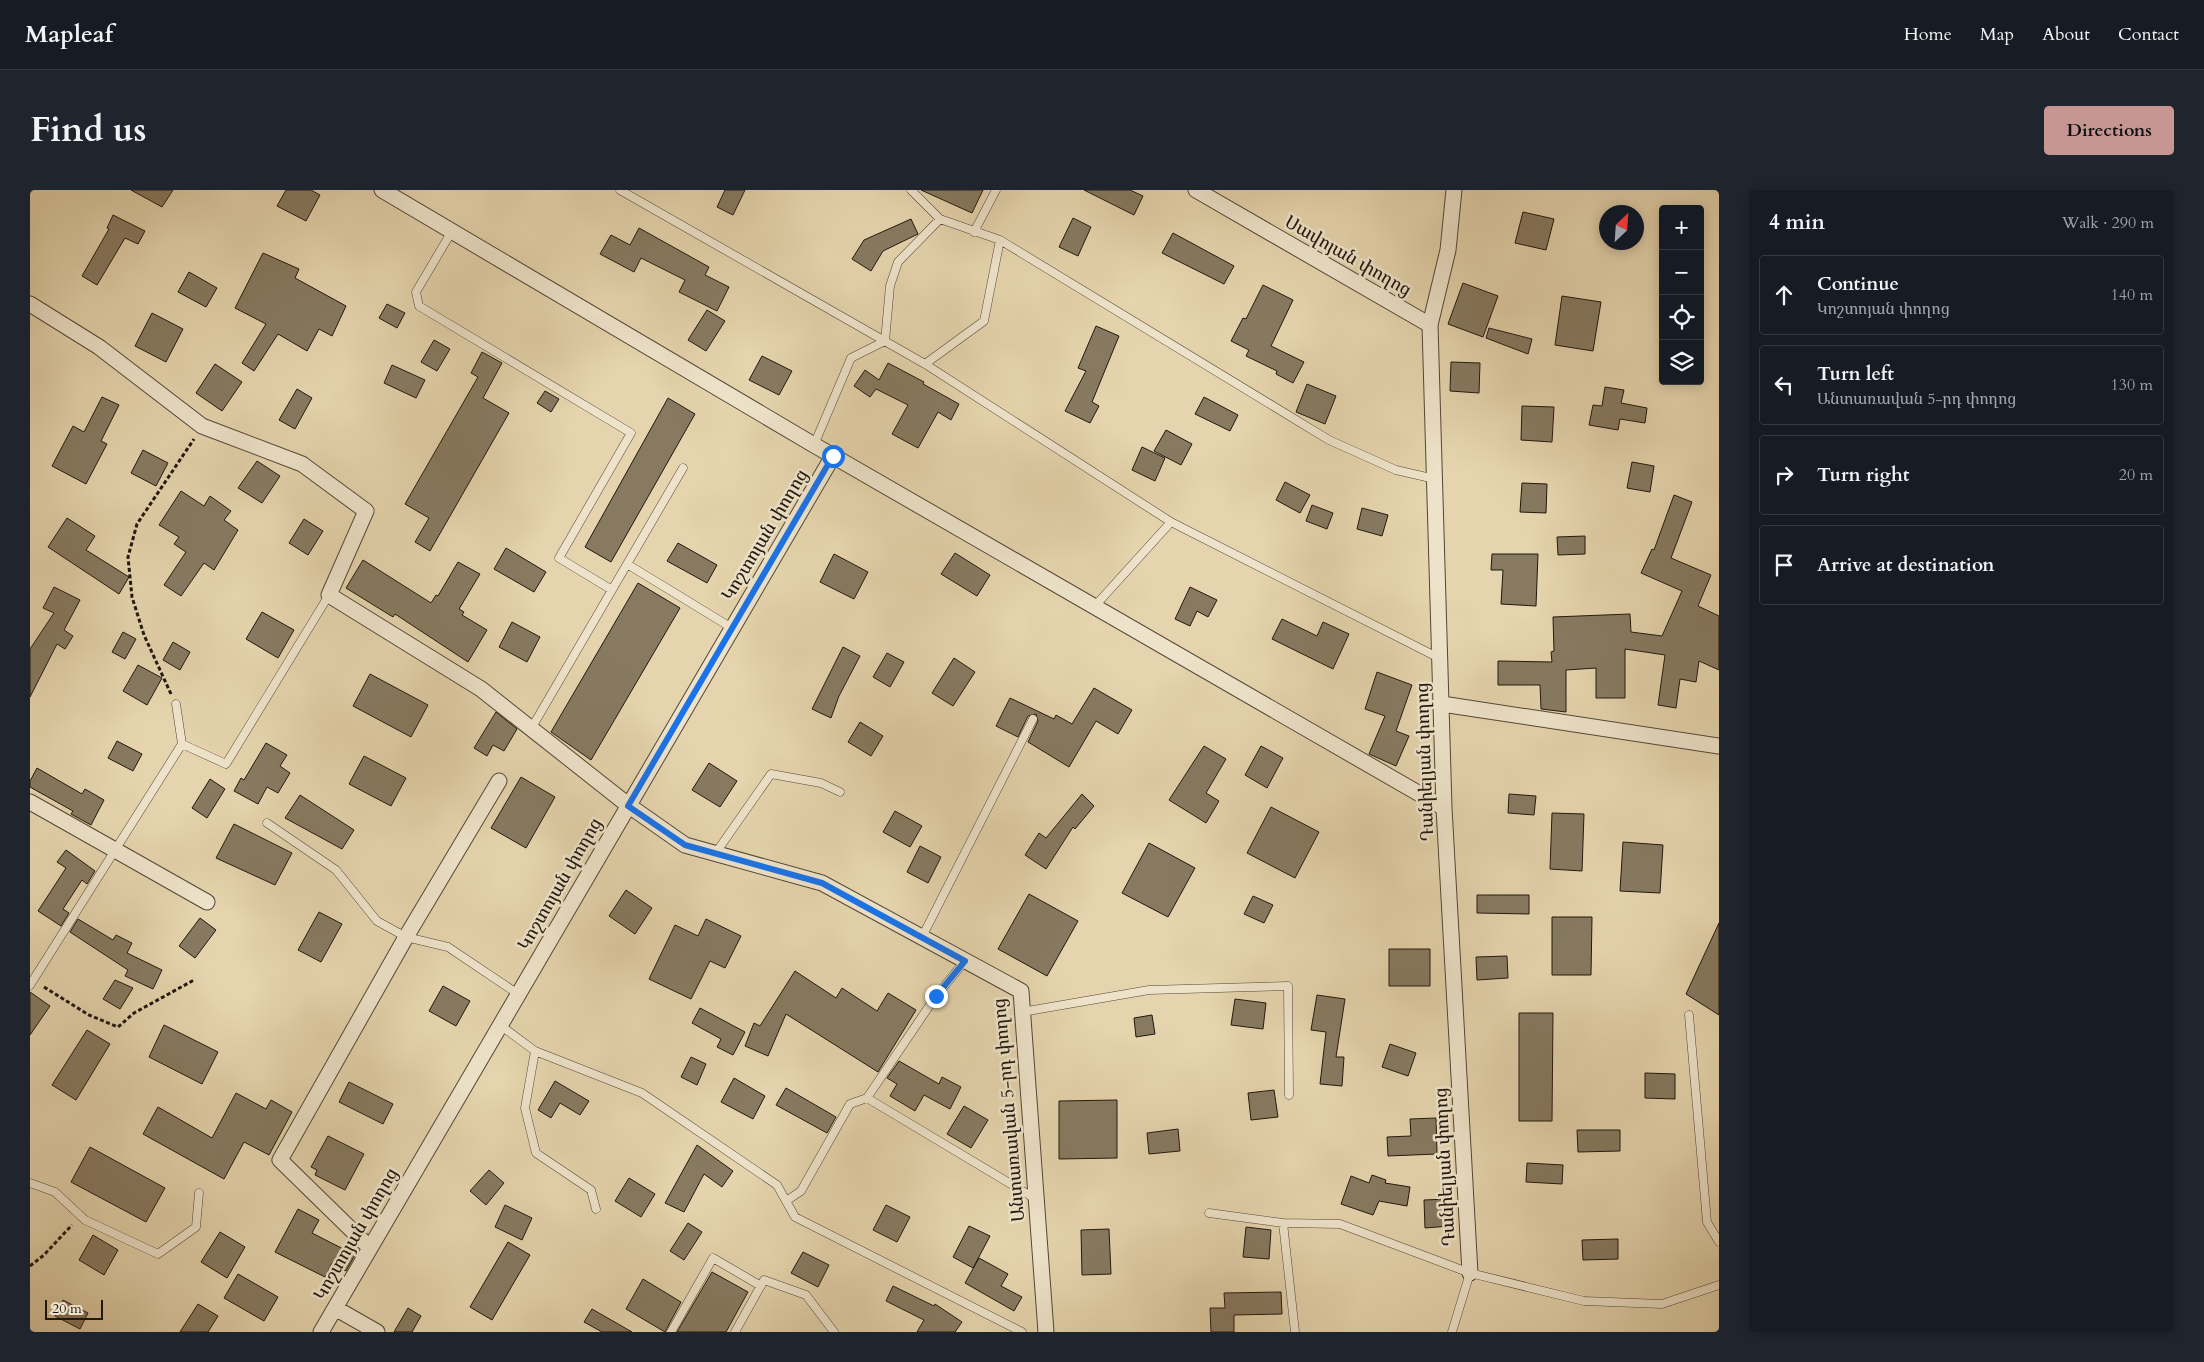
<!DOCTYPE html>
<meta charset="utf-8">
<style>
:root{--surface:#171b24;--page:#20242c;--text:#f1f3f6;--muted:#9ea1a6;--line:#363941;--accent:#c59692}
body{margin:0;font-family:Cardo,"Noto Serif Armenian",serif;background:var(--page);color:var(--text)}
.controls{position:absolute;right:15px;top:15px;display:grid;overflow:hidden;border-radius:5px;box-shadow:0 2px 12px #0003}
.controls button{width:45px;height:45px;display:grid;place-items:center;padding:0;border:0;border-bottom:1px solid var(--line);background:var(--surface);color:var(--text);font:25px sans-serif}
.compass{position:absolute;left:1569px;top:15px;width:45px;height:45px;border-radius:50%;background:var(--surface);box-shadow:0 2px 12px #0003;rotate:25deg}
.scale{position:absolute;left:15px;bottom:12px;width:58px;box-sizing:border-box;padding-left:5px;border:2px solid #21180e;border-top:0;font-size:14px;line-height:18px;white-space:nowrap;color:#21180e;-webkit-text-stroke:4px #eee3ca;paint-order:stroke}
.stop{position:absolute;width:15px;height:15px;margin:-11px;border:4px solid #1a73e8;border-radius:50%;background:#fff}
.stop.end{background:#1a73e8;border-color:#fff;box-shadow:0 1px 5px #0008}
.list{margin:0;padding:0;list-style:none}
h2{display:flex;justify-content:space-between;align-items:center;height:65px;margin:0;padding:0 20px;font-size:21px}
h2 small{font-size:16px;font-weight:400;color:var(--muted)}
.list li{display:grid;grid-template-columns:32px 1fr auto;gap:15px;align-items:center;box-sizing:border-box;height:80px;margin:0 10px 10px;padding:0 10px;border:1px solid var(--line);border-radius:5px}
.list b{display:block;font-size:19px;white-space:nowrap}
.list p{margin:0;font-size:16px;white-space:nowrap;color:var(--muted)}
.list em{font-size:16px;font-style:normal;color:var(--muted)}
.icon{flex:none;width:28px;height:28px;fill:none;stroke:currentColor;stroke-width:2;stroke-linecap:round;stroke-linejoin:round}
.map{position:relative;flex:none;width:1689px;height:1142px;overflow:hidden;border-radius:5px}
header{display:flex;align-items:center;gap:30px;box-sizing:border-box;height:70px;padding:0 25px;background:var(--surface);border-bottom:1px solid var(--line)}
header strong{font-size:24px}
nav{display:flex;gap:28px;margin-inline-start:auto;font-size:18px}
.intro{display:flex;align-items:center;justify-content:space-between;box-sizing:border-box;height:120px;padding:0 30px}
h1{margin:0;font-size:35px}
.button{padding:12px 22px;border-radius:5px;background:var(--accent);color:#111;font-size:18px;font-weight:700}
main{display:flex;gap:30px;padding:0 30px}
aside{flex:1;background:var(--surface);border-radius:5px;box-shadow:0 2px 12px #0003}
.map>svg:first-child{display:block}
.building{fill:#877a61;stroke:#21180e}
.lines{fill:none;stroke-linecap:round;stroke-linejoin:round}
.service-casing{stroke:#524736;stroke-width:9}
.minor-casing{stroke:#524736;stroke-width:17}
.path{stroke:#21180e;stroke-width:3;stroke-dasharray:4 2.5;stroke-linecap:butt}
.service{stroke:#eee3ca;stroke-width:8}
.minor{stroke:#eee3ca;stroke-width:15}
.route{stroke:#1a73e8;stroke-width:6}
.labels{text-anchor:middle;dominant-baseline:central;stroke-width:5;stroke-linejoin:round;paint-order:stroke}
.street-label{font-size:18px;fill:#21180e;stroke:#eee3ca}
</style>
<header>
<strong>Mapleaf</strong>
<nav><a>Home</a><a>Map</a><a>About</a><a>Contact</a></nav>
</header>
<div class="intro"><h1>Find us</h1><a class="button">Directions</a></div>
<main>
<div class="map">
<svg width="1689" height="1142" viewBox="0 0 1689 1142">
<rect width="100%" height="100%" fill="#e5d4ad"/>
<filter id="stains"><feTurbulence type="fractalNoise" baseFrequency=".004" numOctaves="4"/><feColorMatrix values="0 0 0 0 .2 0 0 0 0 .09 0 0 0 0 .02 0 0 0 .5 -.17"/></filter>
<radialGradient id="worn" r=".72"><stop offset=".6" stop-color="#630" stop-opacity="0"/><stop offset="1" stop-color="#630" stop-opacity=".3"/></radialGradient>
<path class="building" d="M 101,0 L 143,0 L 132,17 Z
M 256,0 L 281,0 L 290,5 L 276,31 L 247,16 Z
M 695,0 L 715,0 L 703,25 L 687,17 Z
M 891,0 L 953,0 L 942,23 Z
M 1054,0 L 1100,0 L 1113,6 L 1104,25 Z
M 1493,22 L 1524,29 L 1516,60 L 1485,53 Z
M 83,25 L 115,41 L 108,54 L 95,48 L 67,95 L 52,86 L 79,39 L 77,38 Z
M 1043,28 L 1061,37 L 1048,66 L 1029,57 Z
M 881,29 L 888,44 L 853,61 L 841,81 L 822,69 L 834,50 Z
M 609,38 L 679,77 L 675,85 L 699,97 L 687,121 L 649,102 L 655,90 L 611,68 L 604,82 L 570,64 L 581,45 L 600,55 Z
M 1143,43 L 1204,76 L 1194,94 L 1132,63 Z
M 233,63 L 269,79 L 265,88 L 316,116 L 302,146 L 289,139 L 277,161 L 248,144 L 224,181 L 212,173 L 236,134 L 205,118 Z
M 159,82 L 187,98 L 176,117 L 148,102 Z
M 1433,93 L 1468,106 L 1453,147 L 1418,134 Z
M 1233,95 L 1263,110 L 1241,156 L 1274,172 L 1263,193 L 1246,184 L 1247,181 L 1216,166 L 1219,160 L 1201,151 L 1213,128 L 1216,129 Z
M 1532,106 L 1571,112 L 1563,161 L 1525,155 Z
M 357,114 L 375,123 L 367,138 L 349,128 Z
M 677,120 L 695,131 L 676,161 L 658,150 Z
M 122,123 L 153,139 L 136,172 L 105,156 Z
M 1066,136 L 1089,146 L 1062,212 L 1069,216 L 1060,233 L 1035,221 L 1056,181 L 1048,178 Z
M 1459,138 L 1502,149 L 1498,164 L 1456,148 Z
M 404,150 L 420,159 L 407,181 L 391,172 Z
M 452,162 L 472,173 L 453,208 L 479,223 L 400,361 L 385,352 L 399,328 L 375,314 L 448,187 L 441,183 Z
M 732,166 L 762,181 L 749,205 L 719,190 Z
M 1421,172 L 1450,173 L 1449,203 L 1420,201 Z
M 858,173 L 894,192 L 893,194 L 929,214 L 921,230 L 908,222 L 888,258 L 862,244 L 878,215 L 846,199 L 840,207 L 824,196 L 835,180 L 849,190 Z
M 185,174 L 212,192 L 192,221 L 166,203 Z
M 362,175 L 395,190 L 386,208 L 354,193 Z
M 1277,194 L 1306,206 L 1295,234 L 1266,222 Z
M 1575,197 L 1594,200 L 1591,213 L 1617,218 L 1615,233 L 1590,229 L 1588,240 L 1559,235 L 1563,215 L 1572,216 Z
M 267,199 L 282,208 L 265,239 L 249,230 Z
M 515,201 L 529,209 L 521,222 L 507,213 Z
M 72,207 L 89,215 L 71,251 L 77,254 L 56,294 L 22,276 L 43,236 L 54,242 Z
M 1174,207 L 1208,225 L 1200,241 L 1165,224 Z
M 638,208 L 665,224 L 581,372 L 555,357 Z
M 1492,216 L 1524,217 L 1522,252 L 1491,250 Z
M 1136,240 L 1162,254 L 1151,275 L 1124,261 Z
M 1112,257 L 1135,268 L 1125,291 L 1102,280 Z
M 113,260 L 138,273 L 126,296 L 101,283 Z
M 227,271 L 250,286 L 232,313 L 208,298 Z
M 1602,272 L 1624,276 L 1620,302 L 1597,298 Z
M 1255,292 L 1280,305 L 1270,323 L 1246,310 Z
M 1492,293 L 1517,294 L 1516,323 L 1490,322 Z
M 151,301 L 174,316 L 180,306 L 201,321 L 194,330 L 208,340 L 184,380 L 174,373 L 151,406 L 134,395 L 156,362 L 144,354 L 149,347 L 129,335 Z
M 1644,305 L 1662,312 L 1641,368 L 1681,385 L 1668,416 L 1689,426 L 1689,480 L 1669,471 L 1666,492 L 1650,489 L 1646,518 L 1628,515 L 1635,465 L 1595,459 L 1595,508 L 1566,508 L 1566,478 L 1536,480 L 1536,522 L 1511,519 L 1510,495 L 1468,495 L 1468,471 L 1522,472 L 1521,462 L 1524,461 L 1523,427 L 1600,424 L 1601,442 L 1632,446 L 1652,401 L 1611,383 L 1622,359 L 1624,360 Z
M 1282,315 L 1303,323 L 1297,339 L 1276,331 Z
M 1332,318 L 1358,325 L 1352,346 L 1327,339 Z
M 37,328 L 65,346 L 56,360 L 99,387 L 89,404 L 18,357 Z
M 274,329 L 293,341 L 278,365 L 259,353 Z
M 1555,346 L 1555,364 L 1528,365 L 1527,347 Z
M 648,353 L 687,375 L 677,393 L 637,371 Z
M 476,358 L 516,382 L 504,402 L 464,379 Z
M 925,363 L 960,385 L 947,406 L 911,384 Z
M 804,364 L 838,382 L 824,409 L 790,392 Z
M 1462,364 L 1508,364 L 1506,416 L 1471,414 L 1473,380 L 1461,380 Z
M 333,370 L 401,413 L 406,405 L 408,406 L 428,372 L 450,384 L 429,419 L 434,422 L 432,425 L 457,440 L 438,472 L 365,424 L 363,427 L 316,398 Z
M 608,393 L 650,418 L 561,570 L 521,542 Z
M 24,397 L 50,410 L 34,440 L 43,446 L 35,459 L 27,454 L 0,507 L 0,459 L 24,423 L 13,418 Z
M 1160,397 L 1187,410 L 1178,427 L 1167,421 L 1160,436 L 1145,429 Z
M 232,422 L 264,440 L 248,468 L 216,449 Z
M 1252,429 L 1287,446 L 1293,432 L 1319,444 L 1303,479 L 1242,449 Z
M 482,432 L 510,447 L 497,472 L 469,457 Z
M 93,442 L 106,449 L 95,469 L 82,462 Z
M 143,452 L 160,462 L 150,480 L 133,470 Z
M 813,457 L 830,466 L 809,506 L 801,528 L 782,519 Z
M 857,463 L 874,472 L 860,497 L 843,487 Z
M 924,468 L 945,482 L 923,516 L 902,503 Z
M 108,475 L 132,488 L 117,515 L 93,501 Z
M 1347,482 L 1382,495 L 1366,541 L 1379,546 L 1366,576 L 1339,564 L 1355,526 L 1335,519 Z
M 340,484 L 398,515 L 381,547 L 323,516 Z
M 1064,498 L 1102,520 L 1088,544 L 1066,531 L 1039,577 L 998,552 L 1008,531 L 1006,524 L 998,526 L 988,547 L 966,536 L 980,508 L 1024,529 L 1026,525 L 1042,534 Z
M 466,522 L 487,539 L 474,561 L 463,555 L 457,566 L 444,558 Z
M 830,532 L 853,546 L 841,566 L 818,552 Z
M 87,551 L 112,564 L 103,581 L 78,568 Z
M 236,553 L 257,565 L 250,576 L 260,583 L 248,603 L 237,597 L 228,614 L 204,601 L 211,588 L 214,590 Z
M 1174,556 L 1196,569 L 1176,603 L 1189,611 L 1176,633 L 1139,610 Z
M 1231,556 L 1253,568 L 1237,598 L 1215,585 Z
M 334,566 L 376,588 L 361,616 L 319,594 Z
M 679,573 L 707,591 L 690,617 L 662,600 Z
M 7,578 L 52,604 L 55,599 L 74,610 L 61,635 L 41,624 L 43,621 L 0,597 L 0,591 Z
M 491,587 L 525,607 L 496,658 L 461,638 Z
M 180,589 L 195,599 L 177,628 L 162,618 Z
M 1052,604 L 1064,616 L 1045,639 L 1043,637 L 1016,679 L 995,665 L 1009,643 L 1016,648 Z
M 1479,604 L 1506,606 L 1504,625 L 1478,623 Z
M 270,605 L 324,640 L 312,659 L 255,628 Z
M 1241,617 L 1289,642 L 1265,688 L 1217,663 Z
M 865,621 L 892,636 L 880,657 L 853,642 Z
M 1522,623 L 1554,624 L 1552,681 L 1520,679 Z
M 204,634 L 262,663 L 245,695 L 186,668 Z
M 1593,652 L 1633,655 L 1630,703 L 1590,701 Z
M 1119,653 L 1165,678 L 1138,727 L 1092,703 Z
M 890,656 L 911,667 L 898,693 L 877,682 Z
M 36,660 L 65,681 L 57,694 L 52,690 L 33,719 L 39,723 L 31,736 L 8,721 L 36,678 L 27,672 Z
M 596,700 L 622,718 L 605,744 L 579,726 Z
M 999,704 L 1048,731 L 1017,786 L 968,759 Z
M 1447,705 L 1499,705 L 1499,724 L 1447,723 Z
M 1223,706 L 1243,715 L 1234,733 L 1214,724 Z
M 289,722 L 312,734 L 291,772 L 268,760 Z
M 1522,727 L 1562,727 L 1561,785 L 1522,785 Z
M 170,728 L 186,740 L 165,768 L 149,756 Z
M 48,729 L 83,750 L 86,745 L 102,753 L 97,763 L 132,780 L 123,799 L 95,786 L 98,780 L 40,742 Z
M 676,729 L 711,746 L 695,778 L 680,771 L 661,809 L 619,789 L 645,735 L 668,746 Z
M 1689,733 L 1689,825 L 1656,804 Z
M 1359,759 L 1400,759 L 1400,796 L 1359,796 Z
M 1477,766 L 1478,788 L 1447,790 L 1446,767 Z
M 765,781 L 806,808 L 812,798 L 847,821 L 858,803 L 886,820 L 848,882 L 756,824 L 738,866 L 715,856 L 724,833 L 730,836 Z
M 85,790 L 103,798 L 90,819 L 73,809 Z
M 413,796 L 440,811 L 426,836 L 399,821 Z
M 0,802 L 20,816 L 0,845 Z
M 1287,805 L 1315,809 L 1306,867 L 1314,867 L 1312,896 L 1290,894 L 1296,842 L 1281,840 Z
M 1205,809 L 1236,813 L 1233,839 L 1201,835 Z
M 670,818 L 715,842 L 703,865 L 687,857 L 691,849 L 662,833 Z
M 1489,823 L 1523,823 L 1522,931 L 1489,931 Z
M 1122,825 L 1125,844 L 1106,847 L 1104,828 Z
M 134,835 L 188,862 L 172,894 L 119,867 Z
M 57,840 L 80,854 L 46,910 L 22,895 Z
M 1360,854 L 1386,863 L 1378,886 L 1352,877 Z
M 661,867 L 676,874 L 667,895 L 651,887 Z
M 869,871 L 909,894 L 912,887 L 931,897 L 920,919 L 894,905 L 885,921 L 860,906 L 867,894 L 857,888 Z
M 1615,883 L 1645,884 L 1645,909 L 1615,908 Z
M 704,888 L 735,906 L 723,929 L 691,912 Z
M 525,891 L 559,911 L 550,925 L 530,913 L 521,928 L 508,920 Z
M 319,892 L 363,914 L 353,934 L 309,912 Z
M 756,898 L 806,927 L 797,943 L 746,915 Z
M 1244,900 L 1248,927 L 1221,930 L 1218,903 Z
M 206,903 L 236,919 L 241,910 L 262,922 L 239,965 L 214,952 L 194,989 L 113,944 L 128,917 L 182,948 Z
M 1087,910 L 1087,968 L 1029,969 L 1029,911 Z
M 934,916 L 958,930 L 941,958 L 917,944 Z
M 1406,928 L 1407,964 L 1358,966 L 1357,947 L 1381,946 L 1380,929 Z
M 1148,939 L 1150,961 L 1119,964 L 1117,943 Z
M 1547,940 L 1590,940 L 1590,961 L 1548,962 Z
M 298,946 L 334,964 L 315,1000 L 285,985 L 287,980 L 281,977 Z
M 667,955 L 703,981 L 692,997 L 674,984 L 654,1022 L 635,1013 Z
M 60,957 L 135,998 L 116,1032 L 41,992 Z
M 1497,973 L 1533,975 L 1532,994 L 1496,992 Z
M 459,980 L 474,993 L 456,1015 L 440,1001 Z
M 1342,985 L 1356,990 L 1355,993 L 1380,997 L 1377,1016 L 1349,1011 L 1343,1025 L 1311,1014 L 1321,986 L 1339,993 Z
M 599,988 L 625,1004 L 611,1027 L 585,1011 Z
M 1419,1009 L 1420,1036 L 1395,1038 L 1394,1010 Z
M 475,1015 L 502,1028 L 492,1050 L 465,1037 Z
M 856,1015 L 880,1027 L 867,1052 L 843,1040 Z
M 268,1019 L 289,1030 L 282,1043 L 325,1065 L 316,1081 L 302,1073 L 295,1087 L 245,1062 Z
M 658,1033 L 672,1042 L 654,1070 L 640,1061 Z
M 939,1036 L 960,1046 L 943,1078 L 923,1067 Z
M 1216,1037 L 1241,1040 L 1239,1069 L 1213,1067 Z
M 1079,1039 L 1081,1084 L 1052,1085 L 1051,1040 Z
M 190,1042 L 215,1057 L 197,1088 L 171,1072 Z
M 63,1045 L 88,1060 L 74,1085 L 49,1070 Z
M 1588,1049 L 1588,1069 L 1553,1070 L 1552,1050 Z
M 478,1052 L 500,1065 L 462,1130 L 440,1117 Z
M 773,1062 L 799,1075 L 788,1097 L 761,1083 Z
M 949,1068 L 978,1084 L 971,1096 L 992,1107 L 984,1121 L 935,1093 Z
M 682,1082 L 718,1102 L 696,1142 L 647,1142 Z
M 208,1084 L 248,1107 L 234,1131 L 194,1108 Z
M 613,1089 L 651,1112 L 635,1142 L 596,1119 Z
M 863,1096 L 904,1116 L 905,1114 L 932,1132 L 925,1142 L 887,1142 L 894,1130 L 856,1111 Z
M 1251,1102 L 1252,1124 L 1204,1125 L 1204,1142 L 1181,1142 L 1180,1118 L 1195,1118 L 1194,1103 Z
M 33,1110 L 58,1123 L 50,1139 L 25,1126 Z
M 168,1114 L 188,1126 L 178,1142 L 150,1142 Z
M 378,1118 L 391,1126 L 382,1142 L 364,1142 Z
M 562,1119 L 602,1142 L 572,1142 L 554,1132 Z"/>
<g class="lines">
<defs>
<path id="service" d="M 590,0 L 895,174 L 1141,332 L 1411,469
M 881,0 L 910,29 L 970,50 L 1299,250 L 1366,280 L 1405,289
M 422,41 L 386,102 L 389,116 L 601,243 L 529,368 L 582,400
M 944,42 L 966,0
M 895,174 L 954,131 L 970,50
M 784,255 L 821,168 L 855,151 L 860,96 L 868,72 L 910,29
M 597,374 L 702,438
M 1064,417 L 1141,332
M 501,539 L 653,278
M 152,554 L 196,574 L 299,405
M 237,633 L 306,680 L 347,731 L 376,747 L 418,757 L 488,804
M 685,664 L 741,584 L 791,593 L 810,602
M 892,747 L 1003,529
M 0,795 L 152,554 L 146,514
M 992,822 L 1119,800 L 1258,796 L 1259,905
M 1659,825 L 1677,1032 L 1689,1052
M 470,835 L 505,861 L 612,903 L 747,995 L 765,1027 L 992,1142
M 505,861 L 495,918 L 506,963 L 561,1000 L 566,1019
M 837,908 L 1006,1009
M 0,993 L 25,1002 L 55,1030 L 128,1064 L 166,1037 L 169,1003
M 756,1011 L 771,1001 L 820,914 L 837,908 L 906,806 L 935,771
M 1179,1023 L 1253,1033 L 1310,1034 L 1440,1083 L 1554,1111 L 1632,1114 L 1689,1095
M 1253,1033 L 1265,1142
M 641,1142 L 683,1068 L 731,1096
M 705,1142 L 734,1090 L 776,1105 L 804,1142
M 1422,1142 L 1440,1083"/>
<path id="minor" d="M 352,0 L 784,255 L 1414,618
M 1166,0 L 1400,135
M 1424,0 L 1418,60 L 1400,135 L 1414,618 L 1440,1083
M 0,114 L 69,157 L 172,236 L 272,274 L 336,321 L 299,405 L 451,499 L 598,615 L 655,655 L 792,693 L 991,801 L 1016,1142
M 1412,514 L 1689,556
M 0,612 L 177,712
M 340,1058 L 250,970 L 376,747 L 469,591
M 305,1118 L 347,1142
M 291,1142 L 803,266"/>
</defs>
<use href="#service" class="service-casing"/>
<use href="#minor" class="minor-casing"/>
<path class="path" d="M 141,504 L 114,445 L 102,407 L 98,367 L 107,334 L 164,249
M 14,797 L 59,825 L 88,837 L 104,823 L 164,790
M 0,1076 L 14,1065 L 42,1035"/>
<use href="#service" class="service"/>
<use href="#minor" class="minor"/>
</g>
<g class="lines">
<path class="route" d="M 803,266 L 598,616 L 655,655 L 792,693 L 935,771 L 906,806"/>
</g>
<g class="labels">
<g class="street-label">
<text transform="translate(1318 66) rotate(30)">Սավոյան փողոց</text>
<text transform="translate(735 345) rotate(-59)">Կոշտոյան փողոց</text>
<text transform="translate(1395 572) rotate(-92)">Դանիելյան փողոց</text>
<text transform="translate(530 694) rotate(-60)">Կոշտոյան փողոց</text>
<text transform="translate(979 920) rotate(-95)">Անտառավան 5-րդ փողոց</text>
<text transform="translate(1415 977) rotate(-93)">Դանիելյան փողոց</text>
<text transform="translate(326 1044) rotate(-60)">Կոշտոյան փողոց</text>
</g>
</g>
<rect width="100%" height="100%" filter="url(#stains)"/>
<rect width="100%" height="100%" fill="url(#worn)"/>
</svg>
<div class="controls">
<button>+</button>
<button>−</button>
<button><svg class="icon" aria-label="locate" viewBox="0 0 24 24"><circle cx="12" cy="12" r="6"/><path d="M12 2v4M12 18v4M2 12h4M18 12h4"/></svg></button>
<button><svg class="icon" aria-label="layers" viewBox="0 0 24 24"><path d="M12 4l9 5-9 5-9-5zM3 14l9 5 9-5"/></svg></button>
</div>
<svg class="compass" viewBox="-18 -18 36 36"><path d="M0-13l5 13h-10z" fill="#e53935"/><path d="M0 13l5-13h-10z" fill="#9ea1a6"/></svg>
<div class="scale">20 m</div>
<div class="stop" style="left:803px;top:266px"></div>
<div class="stop end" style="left:906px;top:806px"></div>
</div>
<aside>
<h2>4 min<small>Walk · 290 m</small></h2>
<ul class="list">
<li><svg class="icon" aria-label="ahead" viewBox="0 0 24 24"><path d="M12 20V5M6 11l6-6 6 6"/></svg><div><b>Continue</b><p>Կոշտոյան փողոց</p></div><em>140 m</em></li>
<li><svg class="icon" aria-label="left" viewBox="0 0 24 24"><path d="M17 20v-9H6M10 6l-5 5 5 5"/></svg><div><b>Turn left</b><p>Անտառավան 5-րդ փողոց</p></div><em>130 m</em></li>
<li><svg class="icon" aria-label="right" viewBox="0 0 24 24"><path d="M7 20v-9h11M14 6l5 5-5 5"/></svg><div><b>Turn right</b></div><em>20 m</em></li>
<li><svg class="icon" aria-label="arrive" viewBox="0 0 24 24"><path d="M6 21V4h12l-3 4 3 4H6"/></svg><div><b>Arrive at destination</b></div></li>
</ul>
</aside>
</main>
